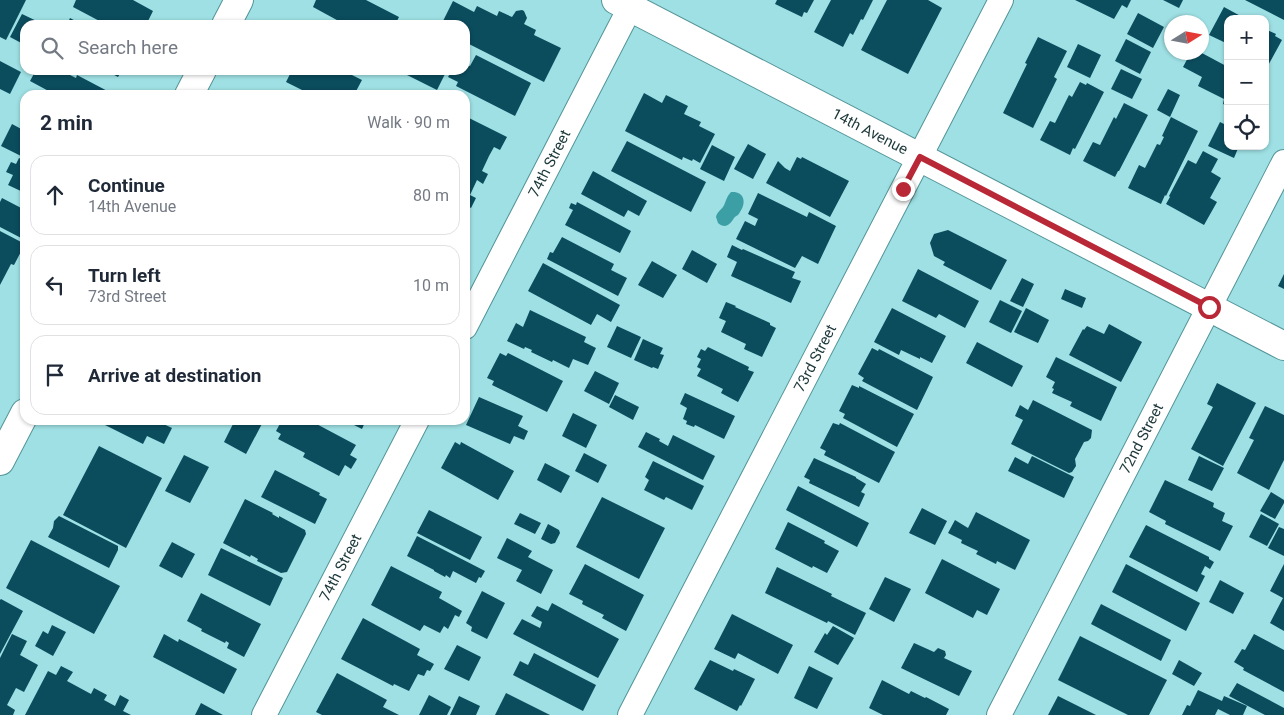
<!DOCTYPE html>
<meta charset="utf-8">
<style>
:root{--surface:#fff;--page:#f2f2f3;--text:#1f2937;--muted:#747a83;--line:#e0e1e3}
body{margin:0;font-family:Roboto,sans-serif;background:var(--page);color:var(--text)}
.controls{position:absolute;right:15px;top:15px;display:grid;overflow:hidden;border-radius:10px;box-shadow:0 1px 4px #0004}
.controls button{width:45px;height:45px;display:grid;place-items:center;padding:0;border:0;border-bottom:1px solid var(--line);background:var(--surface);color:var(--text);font:25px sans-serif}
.compass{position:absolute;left:1164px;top:15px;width:45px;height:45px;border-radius:50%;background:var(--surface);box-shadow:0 1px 4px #0004;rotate:79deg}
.stop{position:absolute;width:15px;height:15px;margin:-11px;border:4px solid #b92837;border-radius:50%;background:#fff}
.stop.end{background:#b92837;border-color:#fff;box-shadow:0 1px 5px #0008}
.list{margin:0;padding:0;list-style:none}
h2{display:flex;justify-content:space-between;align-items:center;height:65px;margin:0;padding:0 20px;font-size:21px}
h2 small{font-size:16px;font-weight:400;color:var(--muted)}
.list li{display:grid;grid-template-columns:32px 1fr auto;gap:15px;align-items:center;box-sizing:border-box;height:80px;margin:0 10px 10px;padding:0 10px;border:1px solid var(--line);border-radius:15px}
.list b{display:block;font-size:19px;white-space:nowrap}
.list p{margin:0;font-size:16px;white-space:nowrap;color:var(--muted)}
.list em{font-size:16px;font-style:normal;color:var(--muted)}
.icon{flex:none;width:28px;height:28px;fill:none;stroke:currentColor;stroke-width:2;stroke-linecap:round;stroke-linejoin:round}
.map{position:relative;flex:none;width:1284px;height:715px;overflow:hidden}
.search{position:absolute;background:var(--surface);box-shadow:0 1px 4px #0004;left:20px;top:20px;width:450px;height:55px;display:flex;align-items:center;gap:12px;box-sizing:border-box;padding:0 18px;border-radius:15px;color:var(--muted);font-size:19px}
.panel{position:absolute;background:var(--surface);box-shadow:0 1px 4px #0004;left:20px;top:90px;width:450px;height:335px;border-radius:15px}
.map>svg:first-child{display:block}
.water{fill:#3d9fa6}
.building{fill:#0b4c5d}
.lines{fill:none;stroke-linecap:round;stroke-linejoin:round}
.street-casing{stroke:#539498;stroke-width:26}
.secondary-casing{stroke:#539498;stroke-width:30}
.street{stroke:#fff;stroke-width:24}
.secondary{stroke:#fff;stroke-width:28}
.route{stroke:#b92837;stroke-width:6}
.labels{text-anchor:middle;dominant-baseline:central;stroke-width:5;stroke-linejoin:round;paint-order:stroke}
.street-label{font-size:15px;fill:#1d383a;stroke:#9ee0e4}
</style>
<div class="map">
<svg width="1284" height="715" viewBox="0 0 1284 715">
<rect width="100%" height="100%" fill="#9ee0e4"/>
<path class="water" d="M 731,192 C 744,191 747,202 740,212 C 738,216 737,215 734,218 C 732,221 730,225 725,226 C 722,226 720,225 718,223 L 716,217 C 717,212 720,211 723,207 C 726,202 726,197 731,192 Z"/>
<path class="building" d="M 0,0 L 26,0 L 6,40 L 0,37 Z
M 76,0 L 133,0 L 153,11 L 146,25 L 107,25 L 73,7 Z
M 316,0 L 366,0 L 399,17 L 395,25 L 365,25 L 359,21 L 357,25 L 346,25 L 313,7 Z
M 777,0 L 814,0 L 807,13 L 804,12 L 802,17 L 775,4 Z
M 831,0 L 873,0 L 863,20 L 861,19 L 853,35 L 850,33 L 843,47 L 814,32 Z
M 887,0 L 928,0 L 942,8 L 908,74 L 861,50 Z
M 1075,0 L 1131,0 L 1127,8 L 1122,5 L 1114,19 Z
M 1163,0 L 1183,0 L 1179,8 Z
M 1245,0 L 1284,0 L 1284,20 Z
M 453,1 L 474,12 L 477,6 L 497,16 L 499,11 L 512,17 L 516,11 L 522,10 L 524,11 L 527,18 L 524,24 L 536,30 L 534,35 L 561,48 L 544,82 L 465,42 L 465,25 L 441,25 Z
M 1224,7 L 1246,19 L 1228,19 L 1228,44 L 1209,35 Z
M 1138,13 L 1164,27 L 1153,48 L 1127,34 Z
M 22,14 L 45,25 L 25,25 L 25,45 L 10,37 Z
M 70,18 L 83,25 L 67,25 Z
M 1265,29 L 1276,34 L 1275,36 L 1282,40 L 1265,71 Z
M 1038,37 L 1067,51 L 1054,77 L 1057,79 L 1033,128 L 1003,113 L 1027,64 L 1025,63 Z
M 1126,39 L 1151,52 L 1140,74 L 1115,61 Z
M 1078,44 L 1101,55 L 1090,78 L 1067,67 Z
M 1191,52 L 1200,52 L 1228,67 L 1228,106 L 1223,104 L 1224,99 L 1198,86 L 1202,77 L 1183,67 Z
M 476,55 L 531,83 L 515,116 L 456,86 L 458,82 L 448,77 L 452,70 L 465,70 L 465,64 L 470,66 Z
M 0,61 L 21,72 L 10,94 L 0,89 Z
M 1121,69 L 1142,79 L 1132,99 L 1111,89 Z
M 36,70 L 68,70 L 70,71 L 68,74 L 76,78 L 77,75 L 115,95 L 56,95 L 30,81 Z
M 105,70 L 122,70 L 118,77 Z
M 292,70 L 342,70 L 362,80 L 354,95 L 305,95 L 302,94 L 304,91 L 286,82 Z
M 397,70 L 447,70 L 437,90 Z
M 1080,82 L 1086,85 L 1087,83 L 1104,92 L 1075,149 L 1073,148 L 1070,155 L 1040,140 L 1050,121 L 1055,123 L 1069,95 L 1072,97 Z
M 1168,89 L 1180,95 L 1170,117 L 1157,110 Z
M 375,90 L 386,95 L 372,95 Z
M 644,93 L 662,103 L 666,95 L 688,106 L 684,114 L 701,122 L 699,126 L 715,134 L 700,163 L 693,159 L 692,161 L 683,157 L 682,160 L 625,131 Z
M 1124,103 L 1148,115 L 1119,171 L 1118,171 L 1115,177 L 1083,161 L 1093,142 L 1100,145 L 1114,117 L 1116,119 Z
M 465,116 L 507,137 L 500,150 L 494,147 L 489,156 L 482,171 L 488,174 L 483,184 L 477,180 L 470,195 L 476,198 L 471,208 L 465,205 Z
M 1171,117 L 1198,131 L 1166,196 L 1165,195 L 1161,204 L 1128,188 L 1139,165 L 1145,168 L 1157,144 L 1160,145 L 1164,137 L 1162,136 Z
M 1220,122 L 1228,126 L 1228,146 L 1239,146 L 1234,158 L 1208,146 Z
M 12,124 L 25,131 L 25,158 L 1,146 Z
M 627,141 L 706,182 L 691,212 L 611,171 Z
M 748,144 L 766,154 L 753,179 L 734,169 Z
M 712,145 L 735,157 L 724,181 L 700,169 Z
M 1203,151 L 1218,159 L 1211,172 L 1221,178 L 1210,198 L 1217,202 L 1204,225 L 1166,204 L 1170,197 L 1169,196 L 1188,160 L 1196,164 Z
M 797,157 L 801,159 L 802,157 L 849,181 L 830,217 L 766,183 L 778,161 L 785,168 L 790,171 Z
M 19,158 L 25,161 L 25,193 L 8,185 L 13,175 L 6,172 L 11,162 L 16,164 Z
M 593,171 L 647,201 L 639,216 L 628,210 L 624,217 L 581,194 Z
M 758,193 L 807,217 L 809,212 L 836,226 L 818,264 L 802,256 L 795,268 L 736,239 L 745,221 L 755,226 L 758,219 L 748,214 Z
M 2,198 L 25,210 L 25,240 L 0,227 L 0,202 Z
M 577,202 L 631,231 L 620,253 L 565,225 L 573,210 L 569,208 L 571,203 L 576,205 Z
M 948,230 L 1007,260 L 991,290 L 943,265 L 945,262 L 934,256 L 930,243 L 934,234 Z
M 0,231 L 25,244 L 14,265 L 11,264 L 0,285 Z
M 562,237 L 614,264 L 611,270 L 627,278 L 618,296 L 547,259 L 550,252 L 553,253 Z
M 732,245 L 742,250 L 743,249 L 795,272 L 792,278 L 801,281 L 791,303 L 731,276 L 737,262 L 727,257 Z
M 692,250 L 717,264 L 707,283 L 682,269 Z
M 652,261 L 677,275 L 663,298 L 638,285 Z
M 543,263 L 620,305 L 611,322 L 597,314 L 591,325 L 528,291 Z
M 918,269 L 979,301 L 965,328 L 939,314 L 936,318 L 902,301 Z
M 1284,274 L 1284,289 L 1278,286 Z
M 1022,278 L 1034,284 L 1023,307 L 1010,301 Z
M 1065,289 L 1086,298 L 1082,308 L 1061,299 Z
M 1000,300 L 1022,311 L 1011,333 L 989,322 Z
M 726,302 L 736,306 L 735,307 L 770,323 L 770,325 L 776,328 L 762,357 L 744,349 L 746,344 L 721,332 L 726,321 L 719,318 Z
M 892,308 L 946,336 L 932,363 L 920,357 L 920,359 L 901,350 L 899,355 L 874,342 Z
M 1026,308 L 1049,320 L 1038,343 L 1014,332 Z
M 530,310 L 586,337 L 584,342 L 596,348 L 588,365 L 573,359 L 569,368 L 553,360 L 552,362 L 531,352 L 532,350 L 525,347 L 524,349 L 507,341 L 516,323 L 523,327 Z
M 1109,324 L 1142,342 L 1121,382 L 1069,355 L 1083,329 L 1084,330 L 1087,326 L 1104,334 Z
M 617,326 L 641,337 L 631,358 L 607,347 Z
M 643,339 L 663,348 L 660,354 L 664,355 L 658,369 L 653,367 L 652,368 L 634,360 Z
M 977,342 L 1023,366 L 1012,387 L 966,363 Z
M 708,347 L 749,367 L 748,370 L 754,372 L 738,402 L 721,393 L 723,389 L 697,376 L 701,369 L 697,367 L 701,359 L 697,357 L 701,349 L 705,351 Z
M 872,348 L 878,351 L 879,349 L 933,377 L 917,410 L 862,381 L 864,378 L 858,374 Z
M 500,353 L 506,356 L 508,353 L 563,381 L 547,412 L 492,385 L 494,381 L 487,378 Z
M 1056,357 L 1117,387 L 1101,421 L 1070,406 L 1072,402 L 1052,393 L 1054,389 L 1052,388 L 1055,382 L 1046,377 Z
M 595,371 L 619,383 L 609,404 L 584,391 Z
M 1217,383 L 1256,403 L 1223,466 L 1191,449 L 1213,407 L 1207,404 Z
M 852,385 L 859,388 L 859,386 L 914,414 L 897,447 L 843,418 L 845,414 L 839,411 Z
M 685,393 L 735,416 L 724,439 L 695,425 L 694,427 L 686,424 L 687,421 L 683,419 L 687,408 L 680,404 Z
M 615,395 L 639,407 L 633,420 L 609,407 Z
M 479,397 L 523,416 L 518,426 L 528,431 L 524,440 L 514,436 L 510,444 L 466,425 Z
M 1033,400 L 1092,430 L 1091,438 L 1088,441 L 1084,442 L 1075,459 L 1076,466 L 1072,472 L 1069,473 L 1011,444 L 1023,420 L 1015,416 L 1020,405 L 1028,410 Z
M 1265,406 L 1284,415 L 1284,460 L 1269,490 L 1237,473 L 1254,440 L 1249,438 Z
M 573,413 L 597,425 L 586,448 L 562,436 Z
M 95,420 L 155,420 L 172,428 L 164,444 L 147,436 L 143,444 Z
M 235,420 L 264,420 L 246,454 L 224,442 Z
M 282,420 L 309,420 L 356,445 L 350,455 L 357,459 L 351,469 L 345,465 L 339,476 L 303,457 L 305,453 L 278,439 L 281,434 L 276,431 Z
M 344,420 L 366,420 L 362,429 Z
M 833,423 L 839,425 L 840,423 L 895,452 L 879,483 L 824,455 L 826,451 L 820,448 Z
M 646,432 L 660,439 L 659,441 L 668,446 L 673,435 L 715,456 L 703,480 L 638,447 Z
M 455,442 L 460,445 L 461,442 L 514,471 L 498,500 L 441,468 Z
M 99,446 L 162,478 L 126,548 L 63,515 Z
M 584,453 L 607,465 L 598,483 L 575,471 Z
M 184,455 L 209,467 L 190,503 L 165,491 Z
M 1032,456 L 1074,477 L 1064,498 L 1008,471 L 1015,457 L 1028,464 Z
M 1199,456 L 1224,468 L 1212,491 L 1188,480 Z
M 814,458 L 856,477 L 856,478 L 866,484 L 861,492 L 865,494 L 859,507 L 809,483 L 810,480 L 804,477 Z
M 653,461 L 704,486 L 692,510 L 666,497 L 664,500 L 644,490 L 649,480 L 645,477 Z
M 545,463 L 570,476 L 561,493 L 537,480 Z
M 275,470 L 320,493 L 319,495 L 327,499 L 315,524 L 261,497 Z
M 1165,480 L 1214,503 L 1213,507 L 1225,513 L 1222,521 L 1233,526 L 1220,551 L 1165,524 L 1166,521 L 1149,512 Z
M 798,486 L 869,523 L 857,547 L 786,510 Z
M 1271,492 L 1284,500 L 1284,503 L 1275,519 L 1260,511 Z
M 602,497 L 665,528 L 639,579 L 576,547 Z
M 245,499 L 273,513 L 272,514 L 279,518 L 279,516 L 305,530 L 306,534 L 287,572 L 281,573 L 257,561 L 258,559 L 251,555 L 250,557 L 223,543 Z
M 922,508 L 947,521 L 935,545 L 909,533 Z
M 429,510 L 482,537 L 470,560 L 417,533 Z
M 976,512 L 1030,540 L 1015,570 L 997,561 L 996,564 L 976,554 L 978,551 L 961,543 L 962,540 L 948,533 L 955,520 L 968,528 Z
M 520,513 L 541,523 L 535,534 L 514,524 Z
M 1261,514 L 1279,524 L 1267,546 L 1249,537 Z
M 59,516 L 118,546 L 118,550 L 109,568 L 48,537 L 53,528 L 54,521 Z
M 788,522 L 825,541 L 824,543 L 839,551 L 827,573 L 813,566 L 812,568 L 775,549 Z
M 548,524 L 559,530 L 560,533 L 555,543 L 551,544 L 541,539 Z
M 1146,525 L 1209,557 L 1209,559 L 1214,562 L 1210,569 L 1205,566 L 1201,574 L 1205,576 L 1197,592 L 1129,557 Z
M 1279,527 L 1284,529 L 1284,556 L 1268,548 Z
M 417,536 L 485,571 L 481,578 L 479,577 L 476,583 L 453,571 L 450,578 L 446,575 L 445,577 L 434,571 L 434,570 L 407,556 Z
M 507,538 L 532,551 L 528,557 L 553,570 L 541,594 L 516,581 L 522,570 L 497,558 Z
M 31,540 L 120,586 L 94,634 L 6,588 Z
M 172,542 L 195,554 L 182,578 L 159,566 Z
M 221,548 L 283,578 L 270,606 L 208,575 Z
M 942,559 L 1000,589 L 987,615 L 977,610 L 973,618 L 925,593 Z
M 585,564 L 644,595 L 626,631 L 602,618 L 604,615 L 582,604 L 583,601 L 569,594 Z
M 1126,564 L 1200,603 L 1186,631 L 1112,592 Z
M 1284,564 L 1284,631 L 1270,623 L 1283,598 L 1270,591 Z
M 391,566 L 442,592 L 439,598 L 462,611 L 459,617 L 455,615 L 448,629 L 444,626 L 440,633 L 424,625 L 420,631 L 371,605 Z
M 777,567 L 832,594 L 831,596 L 866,613 L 855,635 L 828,621 L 827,623 L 765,593 Z
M 885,577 L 911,589 L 894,622 L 869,609 Z
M 1220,580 L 1244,593 L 1233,614 L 1209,602 Z
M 482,591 L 505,603 L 487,639 L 471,631 L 472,627 L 466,623 Z
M 201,593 L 261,624 L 244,657 L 227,648 L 229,643 L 226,641 L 225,643 L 201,631 L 202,629 L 187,621 Z
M 1,599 L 23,611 L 0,654 L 0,600 Z
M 552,603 L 619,639 L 598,678 L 513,634 L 522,619 L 540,628 L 542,622 L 531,616 L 537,606 L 548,611 Z
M 1101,604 L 1171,640 L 1161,661 L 1091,624 Z
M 732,614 L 793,645 L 778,674 L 738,653 L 735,659 L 714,649 Z
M 363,618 L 420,649 L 417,655 L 434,664 L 430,671 L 427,670 L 424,676 L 418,674 L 409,691 L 394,684 L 393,686 L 341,659 Z
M 52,625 L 66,632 L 53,656 L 35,646 L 43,631 L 48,634 Z
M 833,626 L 854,638 L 838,665 L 814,652 L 825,633 L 827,635 Z
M 12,634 L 27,641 L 20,655 L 38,665 L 24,692 L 16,688 L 7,705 L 15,710 L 13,715 L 0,715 L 0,658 Z
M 164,634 L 178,642 L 179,639 L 237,669 L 224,694 L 153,657 Z
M 1254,634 L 1284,650 L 1284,692 L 1243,670 L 1244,668 L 1234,662 L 1242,649 L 1245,650 Z
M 1080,636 L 1167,680 L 1149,715 L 1128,715 L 1058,680 Z
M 914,643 L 934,652 L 938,648 L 945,651 L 946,655 L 944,658 L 972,671 L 959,696 L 901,668 Z
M 457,645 L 481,657 L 469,681 L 444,669 Z
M 534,653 L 596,685 L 583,711 L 513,675 L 520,661 L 528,665 Z
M 710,660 L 733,671 L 734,669 L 755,679 L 741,706 L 740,705 L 737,711 L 694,689 Z
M 1179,660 L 1202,673 L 1194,686 L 1172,674 Z
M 61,666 L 73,672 L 67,681 L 91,694 L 94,688 L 107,695 L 104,700 L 115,706 L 120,695 L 129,700 L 123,711 L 131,715 L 25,715 L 48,671 L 56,675 Z
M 809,666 L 833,678 L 817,709 L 794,698 Z
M 337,673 L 387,700 L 383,707 L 399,715 L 322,715 L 316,712 Z
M 882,680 L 909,694 L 911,691 L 925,698 L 926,697 L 949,709 L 946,715 L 883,715 L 869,708 Z
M 1237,683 L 1284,708 L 1284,715 L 1265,715 L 1229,696 Z
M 1198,690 L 1222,701 L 1224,696 L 1247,706 L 1243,715 L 1230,715 L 1218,709 L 1215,715 L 1182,715 L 1187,705 L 1190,706 Z
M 506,693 L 550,715 L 495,715 Z
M 429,695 L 451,707 L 447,715 L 419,715 Z
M 459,696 L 480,706 L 476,715 L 450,715 Z
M 1058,696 L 1096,715 L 1048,715 Z
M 201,703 L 223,715 L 195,715 Z"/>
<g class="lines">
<defs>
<g id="street">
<path id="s1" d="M 465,327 L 634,0"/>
<path id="s2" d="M 264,715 L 417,420"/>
<path id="s3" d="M 630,715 L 1001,0"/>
<path id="s4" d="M 999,715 L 1284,162"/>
</g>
<g id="secondary">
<path id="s5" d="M 616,0 L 1284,346"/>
<path d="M 226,25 L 239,0"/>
<path d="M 189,95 L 202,70"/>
<path d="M 0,461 L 25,413"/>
</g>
</defs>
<use href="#street" class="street-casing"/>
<use href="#secondary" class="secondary-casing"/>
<use href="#street" class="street"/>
<use href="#secondary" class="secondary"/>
</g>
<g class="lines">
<path class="route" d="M 903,189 L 920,157 L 1209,307"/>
</g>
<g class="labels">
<g class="street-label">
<text stroke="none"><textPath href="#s5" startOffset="286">14th Avenue</textPath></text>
<text stroke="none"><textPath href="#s1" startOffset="184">74th Street</textPath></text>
<text stroke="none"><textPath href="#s3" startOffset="402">73rd Street</textPath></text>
<text stroke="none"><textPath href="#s4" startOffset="311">72nd Street</textPath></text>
<text stroke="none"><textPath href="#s2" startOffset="166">74th Street</textPath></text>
</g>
</g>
</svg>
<div class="controls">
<button>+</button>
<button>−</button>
<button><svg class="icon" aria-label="locate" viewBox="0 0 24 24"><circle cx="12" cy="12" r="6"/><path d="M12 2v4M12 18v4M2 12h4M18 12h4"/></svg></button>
</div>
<svg class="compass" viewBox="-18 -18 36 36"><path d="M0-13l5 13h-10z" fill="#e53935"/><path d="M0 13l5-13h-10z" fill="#747a83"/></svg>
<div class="stop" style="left:1209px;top:307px"></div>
<div class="stop end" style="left:903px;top:189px"></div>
<div class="search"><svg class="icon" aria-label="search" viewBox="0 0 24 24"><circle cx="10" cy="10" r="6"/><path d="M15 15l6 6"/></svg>Search here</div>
<section class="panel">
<h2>2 min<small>Walk · 90 m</small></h2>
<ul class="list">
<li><svg class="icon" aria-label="ahead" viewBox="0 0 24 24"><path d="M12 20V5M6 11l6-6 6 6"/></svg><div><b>Continue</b><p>14th Avenue</p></div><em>80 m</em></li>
<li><svg class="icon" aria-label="left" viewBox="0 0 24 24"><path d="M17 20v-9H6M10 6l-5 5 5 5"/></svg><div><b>Turn left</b><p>73rd Street</p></div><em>10 m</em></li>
<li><svg class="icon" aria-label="arrive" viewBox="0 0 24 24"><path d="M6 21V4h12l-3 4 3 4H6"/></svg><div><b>Arrive at destination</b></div></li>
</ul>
</section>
</div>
